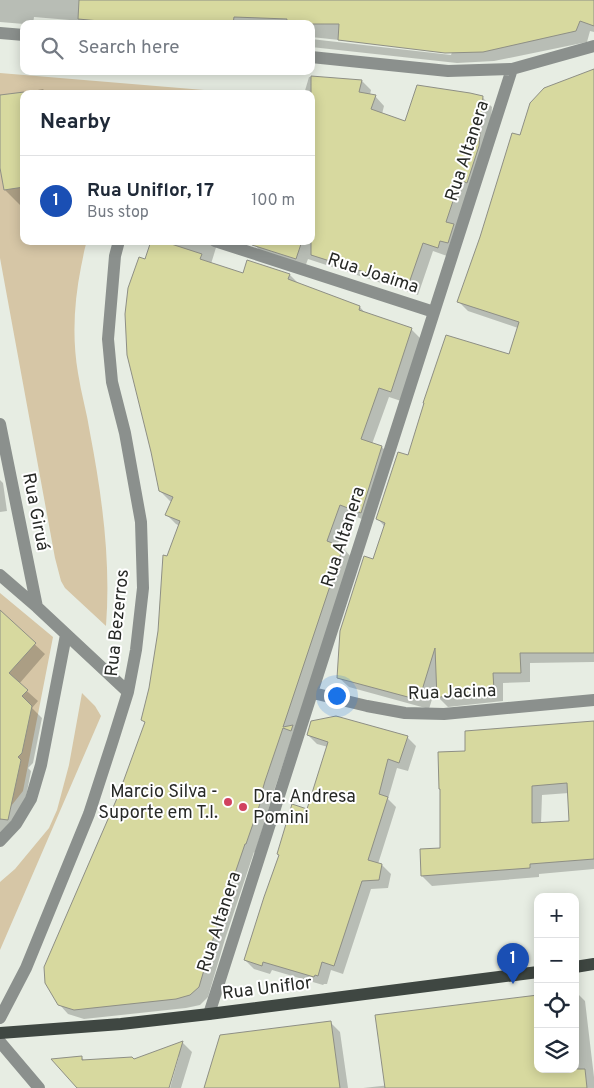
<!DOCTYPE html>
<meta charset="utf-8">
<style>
:root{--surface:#fff;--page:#f2f2f3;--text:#1f2937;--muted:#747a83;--line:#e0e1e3;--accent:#d1425f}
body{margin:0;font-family:Overpass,sans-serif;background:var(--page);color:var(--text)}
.controls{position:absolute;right:15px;bottom:15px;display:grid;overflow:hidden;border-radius:10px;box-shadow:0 2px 12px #0003}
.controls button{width:45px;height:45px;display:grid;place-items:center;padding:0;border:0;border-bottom:1px solid var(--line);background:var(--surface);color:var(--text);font:25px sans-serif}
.you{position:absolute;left:336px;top:695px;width:18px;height:18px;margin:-12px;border:4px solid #fff;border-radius:50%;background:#1a73e8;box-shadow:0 0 0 8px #1a73e833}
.badge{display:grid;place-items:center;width:32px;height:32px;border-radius:50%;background:var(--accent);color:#fff;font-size:16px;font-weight:700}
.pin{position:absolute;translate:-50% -41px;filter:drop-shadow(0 1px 2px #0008)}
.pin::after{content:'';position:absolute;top:26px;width:18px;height:15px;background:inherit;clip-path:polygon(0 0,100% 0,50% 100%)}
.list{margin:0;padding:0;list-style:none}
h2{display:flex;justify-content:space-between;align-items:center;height:65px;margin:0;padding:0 20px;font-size:21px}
h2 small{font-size:16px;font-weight:400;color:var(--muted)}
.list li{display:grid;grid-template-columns:32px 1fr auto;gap:15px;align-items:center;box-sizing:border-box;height:90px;padding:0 20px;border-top:1px solid var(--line)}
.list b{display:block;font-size:19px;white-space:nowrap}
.list p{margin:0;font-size:16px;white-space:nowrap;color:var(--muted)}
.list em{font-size:16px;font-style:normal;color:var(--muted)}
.icon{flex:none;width:28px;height:28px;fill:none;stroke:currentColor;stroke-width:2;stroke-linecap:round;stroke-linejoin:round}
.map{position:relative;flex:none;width:594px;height:1088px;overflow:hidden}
.search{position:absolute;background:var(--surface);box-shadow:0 2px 12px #0003;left:20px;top:20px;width:295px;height:55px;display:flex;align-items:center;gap:12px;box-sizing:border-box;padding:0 18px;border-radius:10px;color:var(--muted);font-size:19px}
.panel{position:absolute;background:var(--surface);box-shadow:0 2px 12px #0003;left:20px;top:90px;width:295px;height:155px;border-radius:10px}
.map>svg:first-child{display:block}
.green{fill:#d6c6a6}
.shadow{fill:#0003;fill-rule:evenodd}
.building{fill:#d7d99f;stroke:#8e8f85;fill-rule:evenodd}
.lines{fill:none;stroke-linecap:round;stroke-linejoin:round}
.minor{stroke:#8b908d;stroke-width:12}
.major{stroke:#3f4742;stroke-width:12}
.poi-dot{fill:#d1425f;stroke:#fff;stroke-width:2}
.labels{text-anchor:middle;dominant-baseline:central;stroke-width:4;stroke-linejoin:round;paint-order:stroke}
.street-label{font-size:18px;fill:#272926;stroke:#fff}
.poi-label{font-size:18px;fill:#272926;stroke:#fff;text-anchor:end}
</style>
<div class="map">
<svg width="594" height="1088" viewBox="0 0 594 1088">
<rect width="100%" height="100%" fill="#e7ede3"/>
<path class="green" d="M 0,73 L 204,90 L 200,94 L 24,94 L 24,241 L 87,241 C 84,250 83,258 81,267 C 74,302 72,338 78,373 C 81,393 87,413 90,433 C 102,496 111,561 106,626 L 65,588 L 61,581 L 55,558 L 0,258 Z
M 0,593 L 53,637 L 23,791 L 0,820 Z
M 82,693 L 95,706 L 101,716 L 0,950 L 0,882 L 15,869 L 49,828 L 57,810 L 69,765 Z"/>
<path class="shadow" d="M 0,0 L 594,0 L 594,32 L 590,31 L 587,42 L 494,61 L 457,63 L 311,47 L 311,39 L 451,55 L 452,52 L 311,37 L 311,24 L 84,24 L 81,21 L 34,17 L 33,24 L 24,24 L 0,22 Z
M 594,71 L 594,662 L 530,663 L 530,682 L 503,683 L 503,701 L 448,707 L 438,697 L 437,683 L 429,709 L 349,687 L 338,677 L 385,527 L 378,519 L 408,457 L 509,355 L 518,328 L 468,311 L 458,301 L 521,137 Z
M 309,77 L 362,81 L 371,90 L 370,95 L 375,96 L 384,106 L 382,114 L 406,122 L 483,98 L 492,107 L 488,156 L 447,256 L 433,251 L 418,295 L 308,259 L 305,267 L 263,254 L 254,244 L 255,242 L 252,241 L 311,241 L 311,94 L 304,94 Z
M 43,89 L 47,94 L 24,94 L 24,205 L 21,206 L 5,190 L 0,161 L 0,97 Z
M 165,241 L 218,241 L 211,264 L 243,274 L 290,275 L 299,284 L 360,307 L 366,314 L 411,329 L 421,339 L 401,401 L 389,397 L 372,444 L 382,447 L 391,457 L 370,522 L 349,514 L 337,546 L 343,548 L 352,558 L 274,791 L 255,853 L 254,852 L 225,939 L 208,997 L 200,1005 L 186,1008 L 84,1019 L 68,1014 L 59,1004 L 119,796 L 146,723 L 142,720 L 151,688 L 159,631 L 168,558 L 180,526 L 176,524 L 167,515 L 172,502 L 170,501 L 160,491 L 146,261 L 164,243 Z
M 0,480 L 3,483 L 7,511 L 0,512 Z
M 0,612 L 45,654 L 19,684 L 38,701 L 32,708 L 42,718 L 33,763 L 28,768 L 31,771 L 24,807 L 0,833 Z
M 594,722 L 594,869 L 539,874 L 539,877 L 432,886 L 422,876 L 441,849 L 466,752 ZM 569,793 L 570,822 L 541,824 L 542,795 Z
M 308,735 L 407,737 L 416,746 L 408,771 L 397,768 L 388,799 L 396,807 L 378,864 L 382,865 L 391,874 L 388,888 L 371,889 L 343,974 L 331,970 L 327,984 L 324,984 L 323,985 L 272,970 L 270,974 L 254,969 L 245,960 L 308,811 L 328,747 L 317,744 Z
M 575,991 L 585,1001 L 594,1077 L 594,1088 L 363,1088 L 538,1069 L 575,1069 Z
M 330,1022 L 340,1032 L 348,1088 L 205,1088 Z
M 182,1042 L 192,1052 L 181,1088 L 170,1088 L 179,1056 L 177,1056 L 167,1088 L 79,1088 L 81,1057 L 86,1062 L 134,1061 Z"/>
<path class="building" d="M 79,0 L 594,0 L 594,26 L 580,21 L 576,31 L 483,52 L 445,53 L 338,40 L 339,24 L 286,24 L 287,19 L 234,17 L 233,24 L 132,24 L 78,19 Z
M 594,69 L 594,653 L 520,653 L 521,673 L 493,673 L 494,691 L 449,695 L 437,698 L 435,648 L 419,700 L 337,678 L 340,631 L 364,556 L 373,559 L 385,523 L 376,519 L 398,452 L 408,455 L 424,403 L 423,403 L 446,335 L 509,354 L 519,322 L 457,302 L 480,237 L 512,133 L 520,135 L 530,103 L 544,88 Z
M 311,76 L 362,80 L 359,92 L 376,95 L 371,109 L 405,121 L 417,85 L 470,93 L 483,96 L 479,146 L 467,183 L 460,180 L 446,222 L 454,224 L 448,243 L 440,241 L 438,248 L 423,243 L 408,286 L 311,255 Z
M 24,92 L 24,187 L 4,190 L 0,168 L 0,95 Z
M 151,241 L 162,241 L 202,254 L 200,259 L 243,273 L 247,260 L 290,274 L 288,279 L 360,306 L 359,310 L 412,328 L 391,392 L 379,388 L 361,439 L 382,446 L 361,513 L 340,505 L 327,541 L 343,547 L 283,727 L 293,725 L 291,731 L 283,728 L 265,781 L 261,795 L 263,795 L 246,844 L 245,844 L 216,929 L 199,987 L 190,995 L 176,999 L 74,1010 L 58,1005 L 45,983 L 44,967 L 118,796 L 145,722 L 141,720 L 149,688 L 158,631 L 163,555 L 167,556 L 180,521 L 165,515 L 173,497 L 159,491 L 151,452 L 127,355 L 125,314 L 128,288 L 139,257 L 145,259 Z
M 254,241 L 302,241 L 296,259 L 252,245 Z
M 0,610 L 36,643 L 9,673 L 28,690 L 22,696 L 32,706 L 22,753 L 18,757 L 21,760 L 8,820 L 0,819 Z
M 336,716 L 408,736 L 399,763 L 388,759 L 379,794 L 388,797 L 368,860 L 382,864 L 379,880 L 362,881 L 334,966 L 322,962 L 318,976 L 315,975 L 314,977 L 263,962 L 262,966 L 244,960 L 264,897 L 279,855 L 277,854 L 292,804 L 307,809 L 328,742 L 307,735 L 311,721 Z
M 594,721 L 594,859 L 530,864 L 530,868 L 421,876 L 420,849 L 440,848 L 440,789 L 439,789 L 438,752 L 465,751 L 465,731 ZM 567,783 L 569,821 L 532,823 L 532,786 Z
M 538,995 L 538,1069 L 585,1069 L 587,1088 L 385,1088 L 375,1015 Z
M 331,1021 L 340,1088 L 204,1088 L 220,1035 Z
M 183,1041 L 169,1088 L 77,1088 L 51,1059 L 82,1056 L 82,1060 L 132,1057 L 134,1059 Z"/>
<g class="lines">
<path class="minor" d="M 0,33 L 24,35
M 311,57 L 448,71 L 512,69 L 594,46
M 215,241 L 434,312
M 0,424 L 37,607
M 0,575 L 37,607 L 128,692
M 313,693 L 367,706 L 405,713 L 444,714 L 594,700
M 0,841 L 16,824 L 31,799 L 41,765 L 66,635
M 209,1014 L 512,69
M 0,1018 L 26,968 L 89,814 L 113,740 L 128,692 L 136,650 L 143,588 L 141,522 L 125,433 L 112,382 L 108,339 L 115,256 L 119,241
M 0,1042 L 39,1088"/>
<path class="major" d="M 575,967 L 594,964
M 0,1033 L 121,1024 L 209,1014 L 538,972"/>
</g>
<g class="poi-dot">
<circle cx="228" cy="802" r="5"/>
<circle cx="243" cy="807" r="5"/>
</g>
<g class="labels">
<g class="street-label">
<text transform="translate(468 151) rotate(-72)">Rua Altanera</text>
<text transform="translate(373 274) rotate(18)">Rua Joaima</text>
<text transform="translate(35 512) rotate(79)">Rua Giruá</text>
<text transform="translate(344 537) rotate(-72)">Rua Altanera</text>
<text transform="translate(118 623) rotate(-84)">Rua Bezerros</text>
<text transform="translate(452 693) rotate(-2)">Rua Jacina</text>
<text transform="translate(220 922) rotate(-72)">Rua Altanera</text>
<text transform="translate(267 989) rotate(-7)">Rua Uniflor</text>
</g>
<g class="poi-label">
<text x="218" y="792">Marcio Silva -<tspan x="218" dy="21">Suporte em T.I.</tspan></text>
<text x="253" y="797" text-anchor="start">Dra. Andresa<tspan x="253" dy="21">Pomini</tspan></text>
</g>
</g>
</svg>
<div class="controls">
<button>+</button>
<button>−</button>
<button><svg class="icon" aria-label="locate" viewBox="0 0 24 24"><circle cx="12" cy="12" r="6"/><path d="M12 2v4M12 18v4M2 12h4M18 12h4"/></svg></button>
<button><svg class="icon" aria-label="layers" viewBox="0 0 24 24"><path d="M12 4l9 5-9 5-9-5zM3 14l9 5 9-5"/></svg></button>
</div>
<div class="you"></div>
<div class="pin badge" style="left:513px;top:984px;background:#1a4fb4">1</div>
<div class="search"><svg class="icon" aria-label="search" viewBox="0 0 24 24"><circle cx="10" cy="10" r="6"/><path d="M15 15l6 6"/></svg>Search here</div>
<section class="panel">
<h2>Nearby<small></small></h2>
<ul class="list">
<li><span class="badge" style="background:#1a4fb4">1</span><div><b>Rua Uniflor, 17</b><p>Bus stop</p></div><em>100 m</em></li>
</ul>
</section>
</div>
